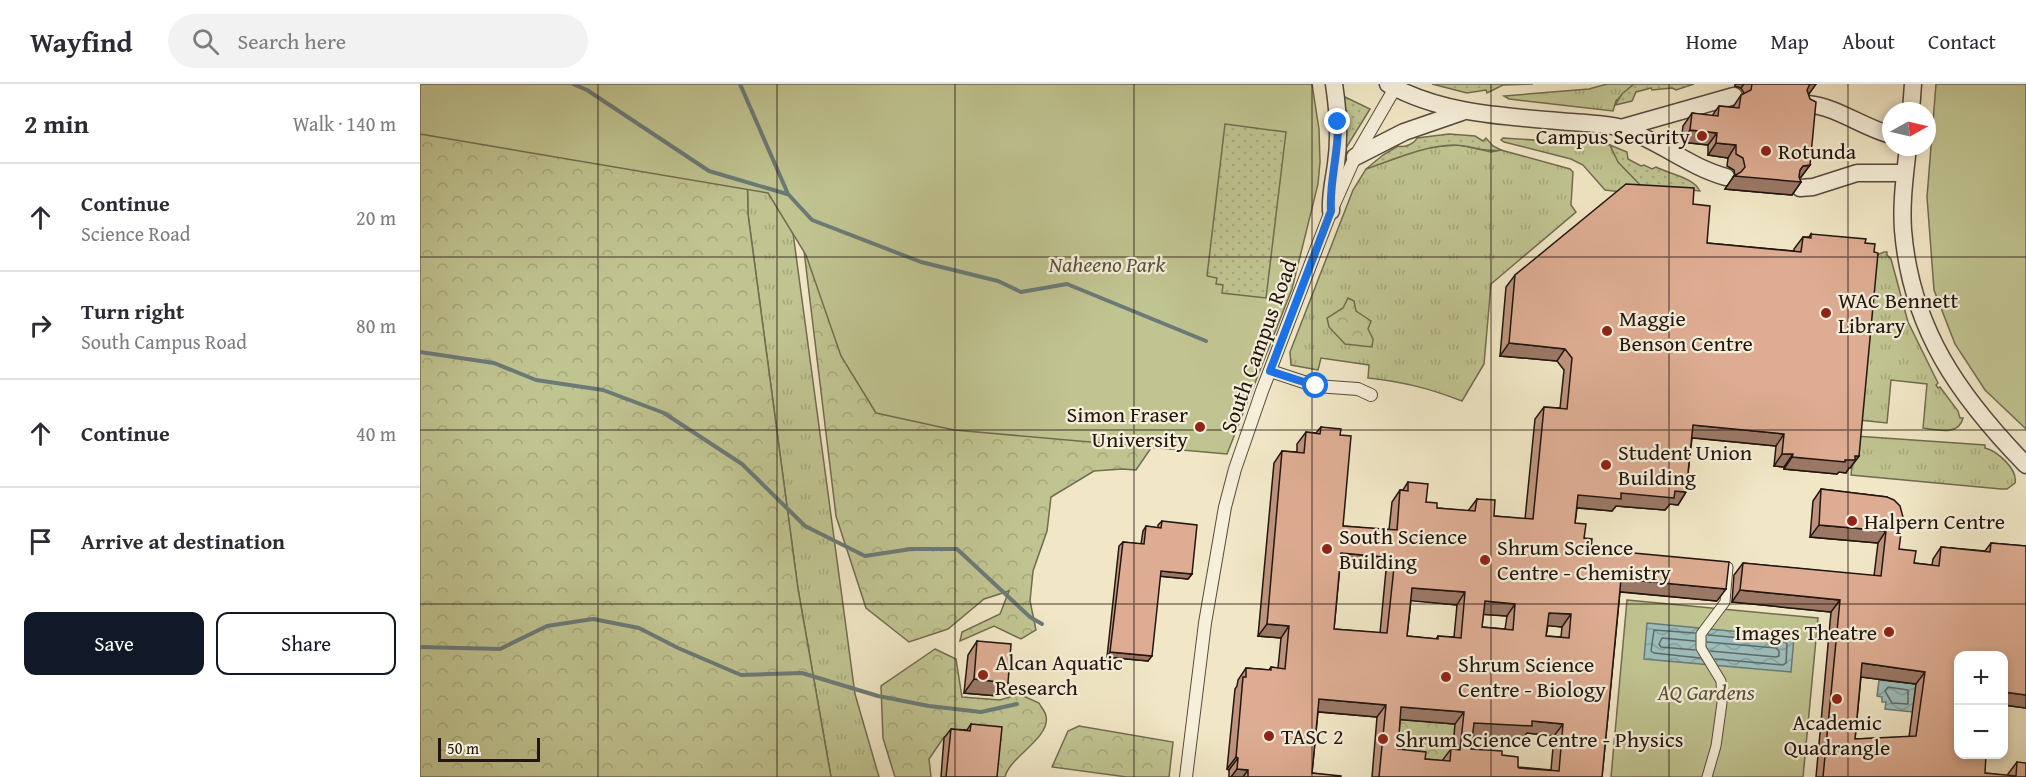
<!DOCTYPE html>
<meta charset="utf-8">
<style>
:root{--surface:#fff;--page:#f2f2f3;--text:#2b2b33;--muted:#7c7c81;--line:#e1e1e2;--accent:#111827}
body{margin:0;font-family:"Gentium Book Plus",serif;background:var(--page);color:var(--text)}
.controls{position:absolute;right:18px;bottom:18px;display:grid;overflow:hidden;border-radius:12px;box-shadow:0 3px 9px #0003}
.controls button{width:54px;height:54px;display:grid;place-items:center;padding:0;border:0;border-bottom:2px solid var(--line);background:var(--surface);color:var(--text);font:30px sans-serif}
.compass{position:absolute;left:1462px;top:18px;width:54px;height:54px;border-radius:50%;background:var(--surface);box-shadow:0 3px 9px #0003;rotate:82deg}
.scale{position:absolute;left:18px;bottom:15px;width:102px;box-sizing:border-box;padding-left:6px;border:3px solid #22150f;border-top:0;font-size:16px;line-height:21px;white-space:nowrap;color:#22150f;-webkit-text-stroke:4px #f6efda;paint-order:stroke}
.stop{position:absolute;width:18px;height:18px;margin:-14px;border:4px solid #1a73e8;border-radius:50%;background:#fff}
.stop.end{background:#1a73e8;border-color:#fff;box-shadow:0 2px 6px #0008}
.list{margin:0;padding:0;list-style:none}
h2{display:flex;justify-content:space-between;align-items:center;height:78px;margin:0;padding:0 24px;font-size:26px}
h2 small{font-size:20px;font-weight:400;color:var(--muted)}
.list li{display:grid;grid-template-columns:39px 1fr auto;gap:18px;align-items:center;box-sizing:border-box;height:108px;padding:0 24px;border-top:2px solid var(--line)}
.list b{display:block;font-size:22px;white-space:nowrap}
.list p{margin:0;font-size:20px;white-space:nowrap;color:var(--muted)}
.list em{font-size:20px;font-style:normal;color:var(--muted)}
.actions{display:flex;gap:12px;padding:18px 24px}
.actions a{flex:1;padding:14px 0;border:2px solid var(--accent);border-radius:12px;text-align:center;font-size:21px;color:var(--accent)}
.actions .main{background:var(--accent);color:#fff}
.icon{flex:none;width:33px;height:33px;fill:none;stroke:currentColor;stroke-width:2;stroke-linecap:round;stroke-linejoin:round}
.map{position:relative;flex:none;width:1606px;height:693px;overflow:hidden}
header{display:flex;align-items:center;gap:36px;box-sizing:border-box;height:84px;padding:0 30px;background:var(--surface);border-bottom:2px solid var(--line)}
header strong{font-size:28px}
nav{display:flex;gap:33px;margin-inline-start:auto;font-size:21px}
.search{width:420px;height:54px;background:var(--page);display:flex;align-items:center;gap:15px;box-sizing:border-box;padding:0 21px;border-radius:33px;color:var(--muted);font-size:22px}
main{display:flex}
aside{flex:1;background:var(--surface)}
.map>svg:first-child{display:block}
.grass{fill:url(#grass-tufts);stroke:#716c50;stroke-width:1.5}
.forest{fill:url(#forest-crowns);stroke:#716c50;stroke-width:1.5}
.park{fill:#c0c491;stroke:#716c50;stroke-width:1.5}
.garden{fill:url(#garden-dots);stroke:#716c50;stroke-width:1.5}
.water{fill:url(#water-waves);stroke:#6b7a77;stroke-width:1.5}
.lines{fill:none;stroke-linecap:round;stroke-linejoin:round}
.shore{stroke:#5f6a66;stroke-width:1.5}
.stream{stroke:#6b7a77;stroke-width:4}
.pedestrian-casing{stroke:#564a3d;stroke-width:11}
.minor-casing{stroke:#564a3d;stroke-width:14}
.tertiary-casing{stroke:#564a3d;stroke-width:19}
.pedestrian{stroke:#f6efda;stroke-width:9}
.minor{stroke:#f6efda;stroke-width:12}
.tertiary{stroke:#f6efda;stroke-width:16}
.wall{fill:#be947e;stroke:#22150f;stroke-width:1.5;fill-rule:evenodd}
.shaded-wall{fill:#9b7866;stroke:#22150f;stroke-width:1.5}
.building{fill:#ddac92;stroke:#22150f;stroke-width:1.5;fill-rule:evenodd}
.route{stroke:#1a73e8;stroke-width:8}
.grid{fill:none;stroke:#22150f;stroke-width:1.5;stroke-opacity:0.55}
.poi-dot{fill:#8f2418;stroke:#f6efda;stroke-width:2}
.labels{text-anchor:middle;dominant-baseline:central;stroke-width:4.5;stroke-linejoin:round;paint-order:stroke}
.poi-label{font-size:22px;fill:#22150f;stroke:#f6efda;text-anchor:start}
.park-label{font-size:22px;font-style:italic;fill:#59523c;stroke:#f6efda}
.street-label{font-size:22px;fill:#22150f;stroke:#f6efda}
</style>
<header>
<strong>Wayfind</strong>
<div class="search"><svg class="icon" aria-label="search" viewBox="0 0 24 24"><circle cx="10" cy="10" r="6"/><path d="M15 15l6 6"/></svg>Search here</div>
<nav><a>Home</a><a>Map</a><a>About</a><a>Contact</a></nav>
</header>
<main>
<aside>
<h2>2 min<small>Walk · 140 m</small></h2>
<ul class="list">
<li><svg class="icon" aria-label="ahead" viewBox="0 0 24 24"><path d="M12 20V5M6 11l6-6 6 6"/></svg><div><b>Continue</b><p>Science Road</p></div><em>20 m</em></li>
<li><svg class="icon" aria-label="right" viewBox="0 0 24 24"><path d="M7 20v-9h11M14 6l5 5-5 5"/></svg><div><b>Turn right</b><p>South Campus Road</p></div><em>80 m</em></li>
<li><svg class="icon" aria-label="ahead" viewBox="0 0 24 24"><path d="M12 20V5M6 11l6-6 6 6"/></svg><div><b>Continue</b></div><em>40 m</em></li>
<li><svg class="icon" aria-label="arrive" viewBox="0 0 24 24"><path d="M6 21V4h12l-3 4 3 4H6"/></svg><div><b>Arrive at destination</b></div></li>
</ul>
<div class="actions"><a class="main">Save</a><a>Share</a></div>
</aside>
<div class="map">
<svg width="1606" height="693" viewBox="0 0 1606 693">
<defs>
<pattern id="grass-tufts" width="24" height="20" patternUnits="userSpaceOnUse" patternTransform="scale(1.5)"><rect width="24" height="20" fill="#c0c491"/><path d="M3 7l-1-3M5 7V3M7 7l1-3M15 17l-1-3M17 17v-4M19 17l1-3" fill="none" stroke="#a5a87c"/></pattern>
<pattern id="forest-crowns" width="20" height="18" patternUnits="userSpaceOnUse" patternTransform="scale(1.5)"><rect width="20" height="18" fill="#c0c491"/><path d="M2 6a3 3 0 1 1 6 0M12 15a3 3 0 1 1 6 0" fill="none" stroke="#a5a87c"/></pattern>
<pattern id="garden-dots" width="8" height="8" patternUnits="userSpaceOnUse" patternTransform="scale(1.5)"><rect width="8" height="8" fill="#c0c491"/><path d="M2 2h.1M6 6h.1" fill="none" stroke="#a5a87c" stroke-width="1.8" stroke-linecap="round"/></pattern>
<pattern id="water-waves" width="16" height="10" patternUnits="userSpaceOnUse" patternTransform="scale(1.5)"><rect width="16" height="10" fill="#9cbebc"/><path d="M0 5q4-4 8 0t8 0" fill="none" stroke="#86a2a0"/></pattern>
</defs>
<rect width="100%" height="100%" fill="#f1e7c6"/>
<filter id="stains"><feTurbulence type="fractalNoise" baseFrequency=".00333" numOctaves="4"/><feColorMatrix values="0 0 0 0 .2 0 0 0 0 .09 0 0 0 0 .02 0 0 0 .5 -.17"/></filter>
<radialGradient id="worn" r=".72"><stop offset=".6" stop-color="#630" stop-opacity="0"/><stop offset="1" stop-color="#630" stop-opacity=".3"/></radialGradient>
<path class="grass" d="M 353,0 L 435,610 L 459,693 L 411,693 L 378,505 L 328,130 L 326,18 Z
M 1187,0 L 1214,0 L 1196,17 L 1193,27 L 1089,15 L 1084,12 L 1169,5 Z
M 1083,54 L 1190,61 C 1198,82 1211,88 1224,105 L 1219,110 L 1185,106 L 1163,81 L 1151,75 L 1084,58 L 1081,56 Z
M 1040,61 L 1071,68 L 1081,66 L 1150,85 L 1153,88 L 1151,121 L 1156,128 L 1071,200 L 1064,280 L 1042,317 C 1008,304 984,298 948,294 L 949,281 L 901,274 L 898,286 L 871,281 L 870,268 L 933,106 L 946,85 L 1001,65 L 1022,62 Z
M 1464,168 L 1467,168 L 1467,171 L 1471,175 L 1488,238 L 1518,299 L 1516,301 L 1518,304 L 1520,303 L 1538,327 L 1540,334 L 1543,334 C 1539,352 1517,346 1503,344 L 1507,300 L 1471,296 L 1467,339 L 1439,336 L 1457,171 Z
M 1435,352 L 1565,361 L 1565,364 C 1577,367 1598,385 1595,399 L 1587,405 L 1581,405 L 1431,391 Z"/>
<path class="forest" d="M 0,0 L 326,18 L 328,130 L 378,505 L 411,693 L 0,693 Z
M 372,67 L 740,351 L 716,386 L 702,385 L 674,387 L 631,413 L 627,447 L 613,487 L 610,517 L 616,546 L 601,555 L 574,542 L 540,557 L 542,548 L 580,530 L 589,507 L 564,515 L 528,545 L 489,558 L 446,524 L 416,432 Z
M 928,214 L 934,217 L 936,227 L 951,237 L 948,245 L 953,255 L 952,263 L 925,260 L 909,243 L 907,234 L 923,224 Z
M 515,565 L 536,575 L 542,613 L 580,616 L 599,610 L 619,619 C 621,623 625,627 626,632 C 631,654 589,673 585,693 L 575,693 L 541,652 L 524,653 L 509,675 L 511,693 L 475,693 L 463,654 L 461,602 Z
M 973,635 L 1035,640 L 1032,678 L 969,677 Z
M 659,642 L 753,658 L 749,693 L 707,693 L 632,683 L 648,647 Z"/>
<path class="park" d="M 0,0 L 892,0 L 899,45 L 900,78 L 898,100 L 872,205 L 807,370 L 534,346 L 456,329 L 421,272 L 386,171 L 348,109 L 0,50 Z
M 1516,0 L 1606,0 L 1606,345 L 1565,306 L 1535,260 L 1514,206 L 1507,113 Z
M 1207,516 L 1398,534 L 1383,693 L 1191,693 Z"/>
<path class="garden" d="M 1012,0 L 1113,0 L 1083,1 L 1067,9 L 1066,6 L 1047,9 Z
M 1214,0 L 1274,0 L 1256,6 L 1252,4 L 1232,6 L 1231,4 L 1216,8 L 1212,17 L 1195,21 L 1202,10 Z
M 923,12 L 950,25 L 926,64 Z
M 805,40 L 866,48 L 846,214 L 802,209 L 803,201 L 796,200 L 797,194 L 787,192 Z
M 1029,50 L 1055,52 L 1063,57 L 1066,54 L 1073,62 L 1081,66 C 1064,69 1050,61 1034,61 C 1003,62 975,75 946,85 L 963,71 L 978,62 C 984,64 994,60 997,54 Z
M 1190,61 L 1207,68 L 1208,75 L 1221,82 L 1224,81 L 1232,85 L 1236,83 C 1249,90 1273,93 1280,107 L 1227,102 L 1224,105 L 1198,78 Z"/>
<path class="water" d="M 1227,539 L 1374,553 L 1371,588 L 1224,575 Z
M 1459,596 L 1496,600 L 1493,628 L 1465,625 L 1466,618 L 1462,618 L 1462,613 L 1457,612 Z"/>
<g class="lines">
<path class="shore" d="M 1275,549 L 1234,546 L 1231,567 L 1234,569 L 1280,574
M 1288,551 L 1365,558 L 1367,560 L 1366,579 L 1363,581 L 1295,575
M 1275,557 L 1242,554 L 1239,560 L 1241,563 L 1275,566
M 1287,558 L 1356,564 L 1359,567 L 1359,572 L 1356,573 L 1290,567
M 1468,603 L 1488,606 L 1488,620 L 1472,619 L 1465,607 Z"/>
<path class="stream" d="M 153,0 L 167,6 L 289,87 L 367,110
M 320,0 L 368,110 L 392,136 L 501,178 L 578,197 L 601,208 L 647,200 L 786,257
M 0,268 L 74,279 L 116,296 L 183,306 L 244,329 L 322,380 L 385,442 L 445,472 L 491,465 L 537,465 L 610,533 L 622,540
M 0,563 L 80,565 L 127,542 L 173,535 L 219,544 L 258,564 L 321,591 L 382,589 L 458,612 L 509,622 L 561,628 L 597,620"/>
<defs>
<path id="pedestrian" d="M 1287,693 L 1296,662 L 1302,619 L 1301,597 L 1281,564 L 1281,550 L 1305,518 L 1308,483"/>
<path id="minor" d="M 850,287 L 896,302 L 938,305 L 951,311
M 766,693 L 785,539 L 805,423 L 815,385 L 842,307 L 911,127 L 935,73 L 975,4"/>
<path id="tertiary" d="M 968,0 C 1020,29 1079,32 1138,37 C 1157,39 1184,39 1202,44 C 1238,56 1269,83 1306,93
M 1388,20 C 1417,23 1442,43 1471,51
M 1491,27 L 1493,0
M 1201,44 L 1314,12
M 1488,63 C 1485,91 1481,118 1483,146 C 1491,245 1539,312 1606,381
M 935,73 L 984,48 L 1042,28
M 1380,104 L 1393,103 L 1437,89 L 1485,89
M 911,127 C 910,110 914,96 916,80 C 920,53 918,26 914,0"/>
</defs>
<use href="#pedestrian" class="pedestrian-casing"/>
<use href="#minor" class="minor-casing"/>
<use href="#tertiary" class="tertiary-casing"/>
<use href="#pedestrian" class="pedestrian"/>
<use href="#minor" class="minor"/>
<use href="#tertiary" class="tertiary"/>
</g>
<path class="wall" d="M 1315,0 L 1396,0 L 1388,10 L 1390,81 L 1381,93 L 1379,94 L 1381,98 L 1372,111 L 1305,105 L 1314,92 L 1315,91 L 1314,86 L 1307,82 L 1308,74 L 1288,71 L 1288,61 L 1261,58 L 1263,42 L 1272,29 L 1292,32 L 1299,22 L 1313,23 L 1321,11 L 1324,9 L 1321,4 L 1315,2 Z
M 1273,120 L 1287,159 L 1374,167 L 1374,165 L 1383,153 L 1389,153 L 1391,150 L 1439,372 L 1430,384 L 1429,384 L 1426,389 L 1419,388 L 1417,390 L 1364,385 L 1364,383 L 1354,382 L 1356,362 L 1272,354 L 1266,408 L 1258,421 L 1250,420 L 1245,426 L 1196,422 L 1192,427 L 1157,424 L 1155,439 L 1171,465 L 1297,517 L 1200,508 L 1182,693 L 952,693 L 957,633 L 898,628 L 892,689 L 921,693 L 809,693 L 809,686 L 807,685 L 815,605 L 817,602 L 818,596 L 826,584 L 849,586 L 851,583 L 858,584 L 861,554 L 838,552 L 854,379 L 862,367 L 877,368 L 877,360 L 886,348 L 896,349 L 901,343 L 920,351 L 923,442 L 969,446 L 972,418 L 980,406 L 983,406 L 988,398 L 1006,418 L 1017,424 L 1048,427 L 1057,415 L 1074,432 L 1105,435 L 1115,335 L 1124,323 L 1140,324 L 1144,286 L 1137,277 L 1080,272 L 1086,203 L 1095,191 ZM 920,482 L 966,486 L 960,549 L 914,545 ZM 991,516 L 1037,521 L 1034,553 L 1018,552 L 1016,555 L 987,552 ZM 1063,530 L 1087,532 L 1085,545 L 1062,543 ZM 1128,541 L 1142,543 L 1141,553 L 1126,552 ZM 980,635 L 1035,640 L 1033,665 L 1031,665 L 1022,677 L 1005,675 L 978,665 ZM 1107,649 L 1134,652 L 1131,686 L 1098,683 L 1082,671 L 1051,665 L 1052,652 L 1103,654 Z
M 1401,405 L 1467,413 L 1479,465 L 1494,479 L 1512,481 L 1513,475 L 1521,463 L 1565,467 L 1571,459 L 1606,462 L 1606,624 L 1584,621 L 1584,572 L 1539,572 L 1539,670 L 1565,689 L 1588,692 L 1588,690 L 1597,678 L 1606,693 L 1396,693 L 1411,528 L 1312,518 L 1314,491 L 1323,479 L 1454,492 L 1458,459 L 1390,453 L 1393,417 ZM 1441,593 L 1496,600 L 1489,653 L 1435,655 Z
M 742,437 L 772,490 L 768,495 L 740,492 L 728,577 L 687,573 L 699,462 L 703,458 L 721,460 L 723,447 L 726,442 L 738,444 L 738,441 Z
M 557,557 L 588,599 L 578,612 L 544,609 L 548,571 Z
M 551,640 L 577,693 L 521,693 L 524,654 L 531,645 L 547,646 Z"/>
<path class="shaded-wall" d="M 1316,0 L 1324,0 L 1321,4 L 1315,2 Z
M 1389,0 L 1396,0 L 1389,10 L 1380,13 Z
M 1270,46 L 1297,49 L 1288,61 L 1261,58 Z
M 1296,59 L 1316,61 L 1308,74 L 1288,71 Z
M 1390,81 L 1381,93 L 1375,95 L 1381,98 L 1372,111 L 1305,105 L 1314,92 L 1380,86 L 1383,82 Z
M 1089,259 L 1145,265 L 1137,277 L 1080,272 Z
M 1273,341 L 1364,350 L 1356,362 L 1264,353 Z
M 1362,370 L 1373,370 L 1364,383 L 1354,382 Z
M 1435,372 L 1439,372 L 1430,384 L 1429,384 L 1426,389 L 1419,388 L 1417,390 L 1364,385 L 1372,373 L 1425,376 Z
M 1255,407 L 1266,408 L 1258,421 L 1250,420 L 1245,426 L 1196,422 L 1192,427 L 1150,423 L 1158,411 Z
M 1399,441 L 1466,447 L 1458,459 L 1390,453 Z
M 921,469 L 975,474 L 966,486 L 913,481 Z
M 741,487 L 772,490 L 768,495 L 738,492 Z
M 1201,495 L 1306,505 L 1297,517 L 1192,507 Z
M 992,504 L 1045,508 L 1037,521 L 983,516 Z
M 1320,506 L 1420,516 L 1411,528 L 1312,518 Z
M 1065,517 L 1095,520 L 1087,532 L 1056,530 Z
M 1129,529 L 1151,530 L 1142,543 L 1121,541 Z
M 847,540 L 869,542 L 861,554 L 838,552 Z
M 690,568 L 732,572 L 728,577 L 687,573 Z
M 1442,579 L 1505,588 L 1496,600 L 1433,592 Z
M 554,595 L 588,599 L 578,612 L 544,609 Z
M 1584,608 L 1606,611 L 1606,624 L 1584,621 Z
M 899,615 L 966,621 L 957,633 L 890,627 Z
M 981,623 L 1044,628 L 1035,640 L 973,635 Z
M 1112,637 L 1143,640 L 1134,652 L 1107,649 L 1103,654 L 1045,652 L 1054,639 Z
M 816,673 L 818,674 L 809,686 L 807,685 Z
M 817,685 L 828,686 L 823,693 L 811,693 Z"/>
<path class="building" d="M 1332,0 L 1390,0 L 1387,6 L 1390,15 L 1396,18 L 1390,81 L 1383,82 L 1380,86 L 1379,93 L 1381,98 L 1314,92 L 1321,88 L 1325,83 L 1323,74 L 1316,70 L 1316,61 L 1296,59 L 1297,49 L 1270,46 L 1272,29 L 1298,32 L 1299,22 L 1319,24 L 1321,11 L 1331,6 Z
M 1206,100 L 1274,104 L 1273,120 L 1290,122 L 1287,159 L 1381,168 L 1383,153 L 1391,154 L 1391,150 L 1446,155 L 1445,159 L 1455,160 L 1454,168 L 1458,169 L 1439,372 L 1435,372 L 1435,376 L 1425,376 L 1425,378 L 1372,373 L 1373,370 L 1362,370 L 1364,350 L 1273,341 L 1266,408 L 1255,407 L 1254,414 L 1201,409 L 1201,415 L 1158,411 L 1155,439 L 1166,440 L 1164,454 L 1172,455 L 1171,465 L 1309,478 L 1306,505 L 1201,495 L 1182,693 L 959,693 L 966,621 L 899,615 L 892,689 L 921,692 L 921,693 L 828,693 L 828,686 L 817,685 L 818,674 L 816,673 L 823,593 L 826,593 L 826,584 L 851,586 L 851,583 L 865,585 L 869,542 L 847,540 L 862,367 L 884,369 L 886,348 L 900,350 L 901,343 L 921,345 L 920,351 L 931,352 L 923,442 L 977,446 L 980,406 L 988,407 L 988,398 L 1008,400 L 1006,418 L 1017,419 L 1017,424 L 1055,427 L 1057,415 L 1075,416 L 1074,432 L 1113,435 L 1124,323 L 1147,325 L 1152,274 L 1145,265 L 1089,259 L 1095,191 ZM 921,469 L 975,474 L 967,549 L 914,545 ZM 992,504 L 1045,508 L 1041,554 L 1018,552 L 1018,555 L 987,552 ZM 1065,517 L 1095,520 L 1093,546 L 1062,543 ZM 1129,529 L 1151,530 L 1149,554 L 1126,552 ZM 981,623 L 1044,628 L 1040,666 L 1031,665 L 1030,677 L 1005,675 L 1006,668 L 978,665 ZM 1112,637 L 1143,640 L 1139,687 L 1099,684 L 1098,683 L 1098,673 L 1082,671 L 1082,667 L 1051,665 L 1054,639 L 1112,642 Z
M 1401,405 L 1467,413 L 1474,416 L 1480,422 L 1483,433 L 1479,465 L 1496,467 L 1494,479 L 1519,482 L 1521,463 L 1570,468 L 1571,459 L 1606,462 L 1606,611 L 1584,608 L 1584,572 L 1539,572 L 1539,670 L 1566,670 L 1565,689 L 1596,692 L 1597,678 L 1606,679 L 1606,693 L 1403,693 L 1420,516 L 1320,506 L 1323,479 L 1461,492 L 1466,447 L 1399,441 ZM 1442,579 L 1505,588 L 1496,652 L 1435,655 Z
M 742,437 L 777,441 L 772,490 L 741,487 L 732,572 L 690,568 L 703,458 L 724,460 L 726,442 L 741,444 Z
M 557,557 L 591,560 L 588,599 L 554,595 Z
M 551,640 L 582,643 L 577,693 L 526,693 L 531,645 L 550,647 Z"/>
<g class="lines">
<path class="route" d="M 896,302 L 850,287 L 911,127 C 909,97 919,69 918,38"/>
</g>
<path class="grid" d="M 178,0 L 178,693M 357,0 L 357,693M 535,0 L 535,693M 714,0 L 714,693M 892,0 L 892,693M 1071,0 L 1071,693M 1249,0 L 1249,693M 1428,0 L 1428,693M 0,173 L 1606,173M 0,346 L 1606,346M 0,520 L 1606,520"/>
<g class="poi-dot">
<circle cx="1282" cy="52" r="6"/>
<circle cx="1346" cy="67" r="6"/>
<circle cx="1406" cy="229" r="6"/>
<circle cx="1187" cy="247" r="6"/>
<circle cx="780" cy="343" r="6"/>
<circle cx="1186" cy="381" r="6"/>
<circle cx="1432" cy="437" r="6"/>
<circle cx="907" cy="465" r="6"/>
<circle cx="1065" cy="476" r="6"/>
<circle cx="1469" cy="548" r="6"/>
<circle cx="563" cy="591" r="6"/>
<circle cx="1026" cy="593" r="6"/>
<circle cx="1417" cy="615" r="6"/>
<circle cx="849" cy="652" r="6"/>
<circle cx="963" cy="655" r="6"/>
</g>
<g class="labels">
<g class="poi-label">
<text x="1270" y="52" text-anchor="end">Campus Security</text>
<text x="1358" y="67">Rotunda</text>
<text x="1418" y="216">WAC Bennett<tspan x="1418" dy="25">Library</tspan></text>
<text x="1199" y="234">Maggie<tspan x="1199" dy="25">Benson Centre</tspan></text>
<text x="768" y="330" text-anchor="end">Simon Fraser<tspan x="768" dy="25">University</tspan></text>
<text x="1198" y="368">Student Union<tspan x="1198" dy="25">Building</tspan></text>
<text x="1444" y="437">Halpern Centre</text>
<text x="919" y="452">South Science<tspan x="919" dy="25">Building</tspan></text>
<text x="1077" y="463">Shrum Science<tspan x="1077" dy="25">Centre - Chemistry</tspan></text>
<text x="1457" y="548" text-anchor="end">Images Theatre</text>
<text x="575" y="578">Alcan Aquatic<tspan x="575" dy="25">Research</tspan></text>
<text x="1038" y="580">Shrum Science<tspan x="1038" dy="25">Centre - Biology</tspan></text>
<text x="1417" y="638" text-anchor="middle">Academic<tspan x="1417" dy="25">Quadrangle</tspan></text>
<text x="861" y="652">TASC 2</text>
<text x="975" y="655">Shrum Science Centre - Physics</text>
</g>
<g class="park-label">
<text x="687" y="180">Naheeno Park</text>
<text x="1286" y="608">AQ Gardens</text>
</g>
<g class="street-label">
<text transform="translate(838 262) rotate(-70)">South Campus Road</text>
</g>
</g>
<rect width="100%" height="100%" filter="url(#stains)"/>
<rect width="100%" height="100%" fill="url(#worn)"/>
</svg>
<div class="controls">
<button>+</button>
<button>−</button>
</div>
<svg class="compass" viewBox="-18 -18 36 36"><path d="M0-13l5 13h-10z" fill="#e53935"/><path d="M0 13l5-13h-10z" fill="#7c7c81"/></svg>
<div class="scale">50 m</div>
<div class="stop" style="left:896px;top:302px"></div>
<div class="stop end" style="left:918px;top:38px"></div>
</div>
</main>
